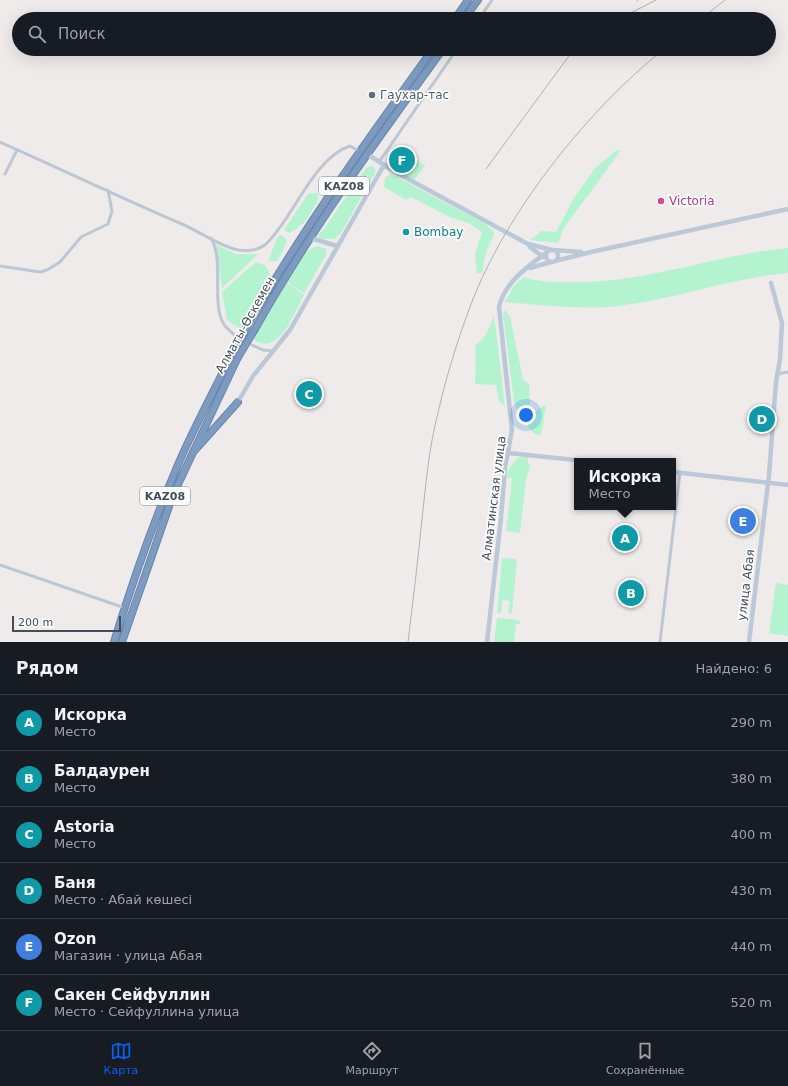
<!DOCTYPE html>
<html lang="ru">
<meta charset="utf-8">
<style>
:root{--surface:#171b24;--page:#242831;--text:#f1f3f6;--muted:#9ea1a6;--line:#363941;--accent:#0760ed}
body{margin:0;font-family:"DejaVu Sans",sans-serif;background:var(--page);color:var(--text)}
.scale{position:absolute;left:12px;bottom:10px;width:109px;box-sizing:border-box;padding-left:4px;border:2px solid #424e5b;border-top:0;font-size:11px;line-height:14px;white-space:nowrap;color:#424e5b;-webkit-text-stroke:3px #fff;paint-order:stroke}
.you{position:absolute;left:526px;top:415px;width:14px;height:14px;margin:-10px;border:3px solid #fff;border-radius:50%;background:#1a73e8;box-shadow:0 0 0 6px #1a73e833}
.badge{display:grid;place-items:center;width:26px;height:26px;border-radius:50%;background:var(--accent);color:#fff;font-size:13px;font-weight:700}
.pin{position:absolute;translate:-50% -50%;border:2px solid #fff;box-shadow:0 1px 4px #0006}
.popup{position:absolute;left:574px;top:458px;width:102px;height:52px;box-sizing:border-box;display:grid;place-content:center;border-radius:0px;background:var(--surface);filter:drop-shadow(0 1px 3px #0005);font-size:13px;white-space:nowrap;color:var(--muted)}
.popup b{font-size:15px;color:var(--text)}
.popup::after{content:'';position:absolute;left:50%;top:100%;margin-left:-8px;border:8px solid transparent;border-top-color:var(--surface)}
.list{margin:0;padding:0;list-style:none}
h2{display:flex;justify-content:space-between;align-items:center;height:52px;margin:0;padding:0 16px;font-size:17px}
h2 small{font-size:13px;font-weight:400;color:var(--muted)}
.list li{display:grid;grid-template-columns:26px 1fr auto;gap:12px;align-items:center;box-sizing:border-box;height:56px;padding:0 16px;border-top:1px solid var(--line)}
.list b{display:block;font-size:15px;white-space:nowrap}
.list p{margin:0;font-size:13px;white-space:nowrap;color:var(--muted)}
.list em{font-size:13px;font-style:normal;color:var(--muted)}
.icon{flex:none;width:22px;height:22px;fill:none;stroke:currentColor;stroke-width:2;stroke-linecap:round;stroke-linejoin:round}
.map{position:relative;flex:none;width:788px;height:642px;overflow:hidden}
.search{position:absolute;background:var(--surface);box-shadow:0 4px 16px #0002;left:12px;right:12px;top:12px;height:44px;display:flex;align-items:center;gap:10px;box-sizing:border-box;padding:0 14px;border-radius:22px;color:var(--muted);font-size:15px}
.sheet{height:388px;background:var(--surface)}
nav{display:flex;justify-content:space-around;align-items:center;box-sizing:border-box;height:56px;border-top:1px solid var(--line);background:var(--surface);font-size:11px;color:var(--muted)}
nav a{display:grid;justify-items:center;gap:2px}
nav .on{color:var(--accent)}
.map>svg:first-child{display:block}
.green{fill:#b3f3cf}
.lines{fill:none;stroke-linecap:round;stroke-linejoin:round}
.highway-casing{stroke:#6986ac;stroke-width:8}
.street{stroke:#bdc7d3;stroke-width:3}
.secondary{stroke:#bbc8d7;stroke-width:4.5}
.highway{stroke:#7d9bc1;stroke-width:6}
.rail{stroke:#adb0b7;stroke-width:1}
.highway-bridge-casing{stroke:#6986ac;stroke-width:8;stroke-linecap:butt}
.highway-bridge{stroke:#7d9bc1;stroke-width:6}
.service-dot{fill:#5c6f8a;stroke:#fff;stroke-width:1.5}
.hotel-dot{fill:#d1479c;stroke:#fff;stroke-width:1.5}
.culture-dot{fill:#0f9aa8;stroke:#fff;stroke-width:1.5}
.labels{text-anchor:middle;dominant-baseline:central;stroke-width:3.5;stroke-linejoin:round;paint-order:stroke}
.shield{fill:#fff;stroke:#7b838c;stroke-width:1}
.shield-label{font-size:11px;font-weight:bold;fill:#424e5b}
.service-label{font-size:12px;fill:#4e5e75;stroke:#fff;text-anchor:start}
.hotel-label{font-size:12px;fill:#b23c85;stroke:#fff;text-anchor:start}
.culture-label{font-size:12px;fill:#0d838f;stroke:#fff;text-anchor:start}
.street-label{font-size:12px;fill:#424e5b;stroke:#fff}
</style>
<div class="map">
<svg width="788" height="642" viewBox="0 0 788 642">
<rect width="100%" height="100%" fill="#efebeb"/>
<path class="green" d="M 617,150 L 621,150 L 564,228 L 558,243 L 530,240 L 542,231 L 556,232 L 574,198 L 595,168 Z
M 407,153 L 425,166 L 414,180 L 404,175 L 403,159 Z
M 371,166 L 373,166 L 376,171 L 341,233 L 334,239 L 322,239 L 317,236 L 324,229 L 366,168 Z
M 391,174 L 486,224 L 494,232 C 492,241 487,248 485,257 C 483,263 485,267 482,273 L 477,273 L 475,254 L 482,232 L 469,223 L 452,218 L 411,197 L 406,200 L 384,187 L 385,178 Z
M 317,193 L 319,197 C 313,211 304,227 289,233 L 284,230 L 308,194 Z
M 282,235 L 287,240 L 282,253 L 277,261 L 268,261 L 278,236 Z
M 216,245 L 236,254 L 258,254 L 222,288 Z
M 317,246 L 326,249 L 326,255 L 304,293 L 291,285 L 287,280 L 307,251 Z
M 788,248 L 788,273 C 730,278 675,299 618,306 C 581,310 543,305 505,302 L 513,287 L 524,277 C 538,282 555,282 569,282 C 644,284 714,255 788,248 Z
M 256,262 L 266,266 L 270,275 L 240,329 L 227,320 L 222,292 Z
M 286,282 L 304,295 C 293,313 280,358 252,339 Z
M 505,310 L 510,317 L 523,379 L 529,384 L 530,404 L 525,411 L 518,411 L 514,401 L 503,314 Z
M 494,315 L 505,407 L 499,401 L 496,385 L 475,384 L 476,344 C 486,339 490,325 494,315 Z
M 544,405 L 546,406 L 541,435 C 536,435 533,433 530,429 C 523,419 537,411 544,405 Z
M 528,456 L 528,463 L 530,466 L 526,480 L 520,533 L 506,531 L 512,478 L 507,478 L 508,470 L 517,458 Z
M 502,558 L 517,559 L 512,613 L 508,613 L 510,601 L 503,600 L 501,613 L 497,613 Z
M 776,583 L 788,585 L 788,636 L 769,633 Z
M 497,618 L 519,620 L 520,624 L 516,624 L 514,642 L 494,642 Z"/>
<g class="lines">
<defs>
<path id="highway" d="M 455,19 L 468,0
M 464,19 L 478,0
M 247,326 C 303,229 368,139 433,49
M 255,329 C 310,231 377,140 443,49
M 195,450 L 238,402
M 114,642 C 132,583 153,523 177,467 C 193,429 213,393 231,356
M 122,642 L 173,495 L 237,359"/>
</defs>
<use href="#highway" class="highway-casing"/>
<path class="street" d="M 479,19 L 492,0
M 0,142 C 61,169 121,198 182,224 C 200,232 216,244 234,249 C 244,252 258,251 266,244 C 293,219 313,158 350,146 L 359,151
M 379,162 L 457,49
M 5,174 L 17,150
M 211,238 C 225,261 210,306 225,326 C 229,330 233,334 237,337
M 0,266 L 40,272 L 47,270 L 60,262 L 81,237 L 108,224 L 112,211 L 108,190
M 252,345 L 263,350 L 274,351
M 777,374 L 788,372
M 0,565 L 125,608
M 660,642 L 680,472"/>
<path class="secondary" d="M 367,154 L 397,173 L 528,244 L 552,250
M 311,238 L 337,246
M 530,247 L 543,257
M 554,250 L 581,252
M546 256a6 6 0 1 1 12 0a6 6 0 1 1-12 0Z
M 555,261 L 591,252 L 788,209
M 530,268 L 551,262
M 238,402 L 253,376 L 290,330 L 384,165
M 508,453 L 585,461
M 673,472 L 788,485
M 487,642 L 501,518 L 505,468 L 512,430 L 499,307 C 504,283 528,266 547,252
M 749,642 L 769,475 L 776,382 L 780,359 L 782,323 L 771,283"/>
<use href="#highway" class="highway"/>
<path class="rail" d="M 637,1 L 638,0
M 619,19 L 656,0
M 701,19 L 725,0
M 486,169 L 574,49
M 408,642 C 413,601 418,560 422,519 C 426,483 429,447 438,413 C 447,373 460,332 475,294 C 512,205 589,109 664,49"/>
<defs>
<path id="highway-bridge" d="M 231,356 L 247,326
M 237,359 L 255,329"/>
</defs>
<use href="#highway-bridge" class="highway-bridge-casing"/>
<use href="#highway-bridge" class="highway-bridge"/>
</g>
<circle class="service-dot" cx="372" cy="95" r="4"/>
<circle class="hotel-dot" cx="661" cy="201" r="4"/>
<circle class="culture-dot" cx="406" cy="232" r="4"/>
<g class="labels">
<g class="shield">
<rect x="319" y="177" width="50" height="18" rx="3"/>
<rect x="140" y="487" width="50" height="18" rx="3"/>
</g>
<g class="shield-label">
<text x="344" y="186">KAZ08</text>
<text x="165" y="496">KAZ08</text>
</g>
<g class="service-label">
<text x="380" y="95">Гаухар-тас</text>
</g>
<g class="hotel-label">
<text x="669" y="201">Victoria</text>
</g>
<g class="culture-label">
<text x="414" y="232">Bombay</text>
</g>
<g class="street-label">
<text transform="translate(245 325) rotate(-61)">Алматы-Өскемен</text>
<text transform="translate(494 498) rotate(-83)">Алматинская улица</text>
<text transform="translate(746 585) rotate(-83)">улица Абая</text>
</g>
</g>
</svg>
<div class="scale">200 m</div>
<div class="you"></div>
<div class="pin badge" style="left:625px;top:538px;background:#0f9aa8">A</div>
<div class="popup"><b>Искоркa</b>Место</div>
<div class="pin badge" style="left:631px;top:593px;background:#0f9aa8">B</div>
<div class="pin badge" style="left:309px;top:394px;background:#0f9aa8">C</div>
<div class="pin badge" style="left:762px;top:419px;background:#0f9aa8">D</div>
<div class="pin badge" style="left:743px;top:521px;background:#3f7fe0">E</div>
<div class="pin badge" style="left:402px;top:160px;background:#0f9aa8">F</div>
<div class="search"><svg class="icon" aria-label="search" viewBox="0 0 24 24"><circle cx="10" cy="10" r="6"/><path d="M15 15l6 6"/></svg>Поиск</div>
</div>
<section class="sheet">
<h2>Рядом<small>Найдено: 6</small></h2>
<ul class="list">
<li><span class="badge" style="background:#0f9aa8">A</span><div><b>Искоркa</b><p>Место</p></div><em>290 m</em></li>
<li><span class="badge" style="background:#0f9aa8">B</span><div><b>Балдаурен</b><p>Место</p></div><em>380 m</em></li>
<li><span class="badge" style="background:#0f9aa8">C</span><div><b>Astoria</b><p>Место</p></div><em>400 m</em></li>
<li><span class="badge" style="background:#0f9aa8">D</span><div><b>Баня</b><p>Место · Абай көшесі</p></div><em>430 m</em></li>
<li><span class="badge" style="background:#3f7fe0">E</span><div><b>Ozon</b><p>Магазин · улица Абая</p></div><em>440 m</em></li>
<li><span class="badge" style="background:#0f9aa8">F</span><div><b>Сакен Сейфуллин</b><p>Место · Сейфуллина улица</p></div><em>520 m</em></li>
</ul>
</section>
<nav>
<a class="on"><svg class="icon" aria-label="map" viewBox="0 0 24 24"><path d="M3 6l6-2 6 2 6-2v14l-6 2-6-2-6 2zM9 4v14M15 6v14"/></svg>Карта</a>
<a><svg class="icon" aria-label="directions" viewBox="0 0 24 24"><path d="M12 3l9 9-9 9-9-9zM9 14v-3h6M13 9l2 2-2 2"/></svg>Маршрут</a>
<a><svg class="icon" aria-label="saved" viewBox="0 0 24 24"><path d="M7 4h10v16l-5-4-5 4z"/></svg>Сохранённые</a>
</nav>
